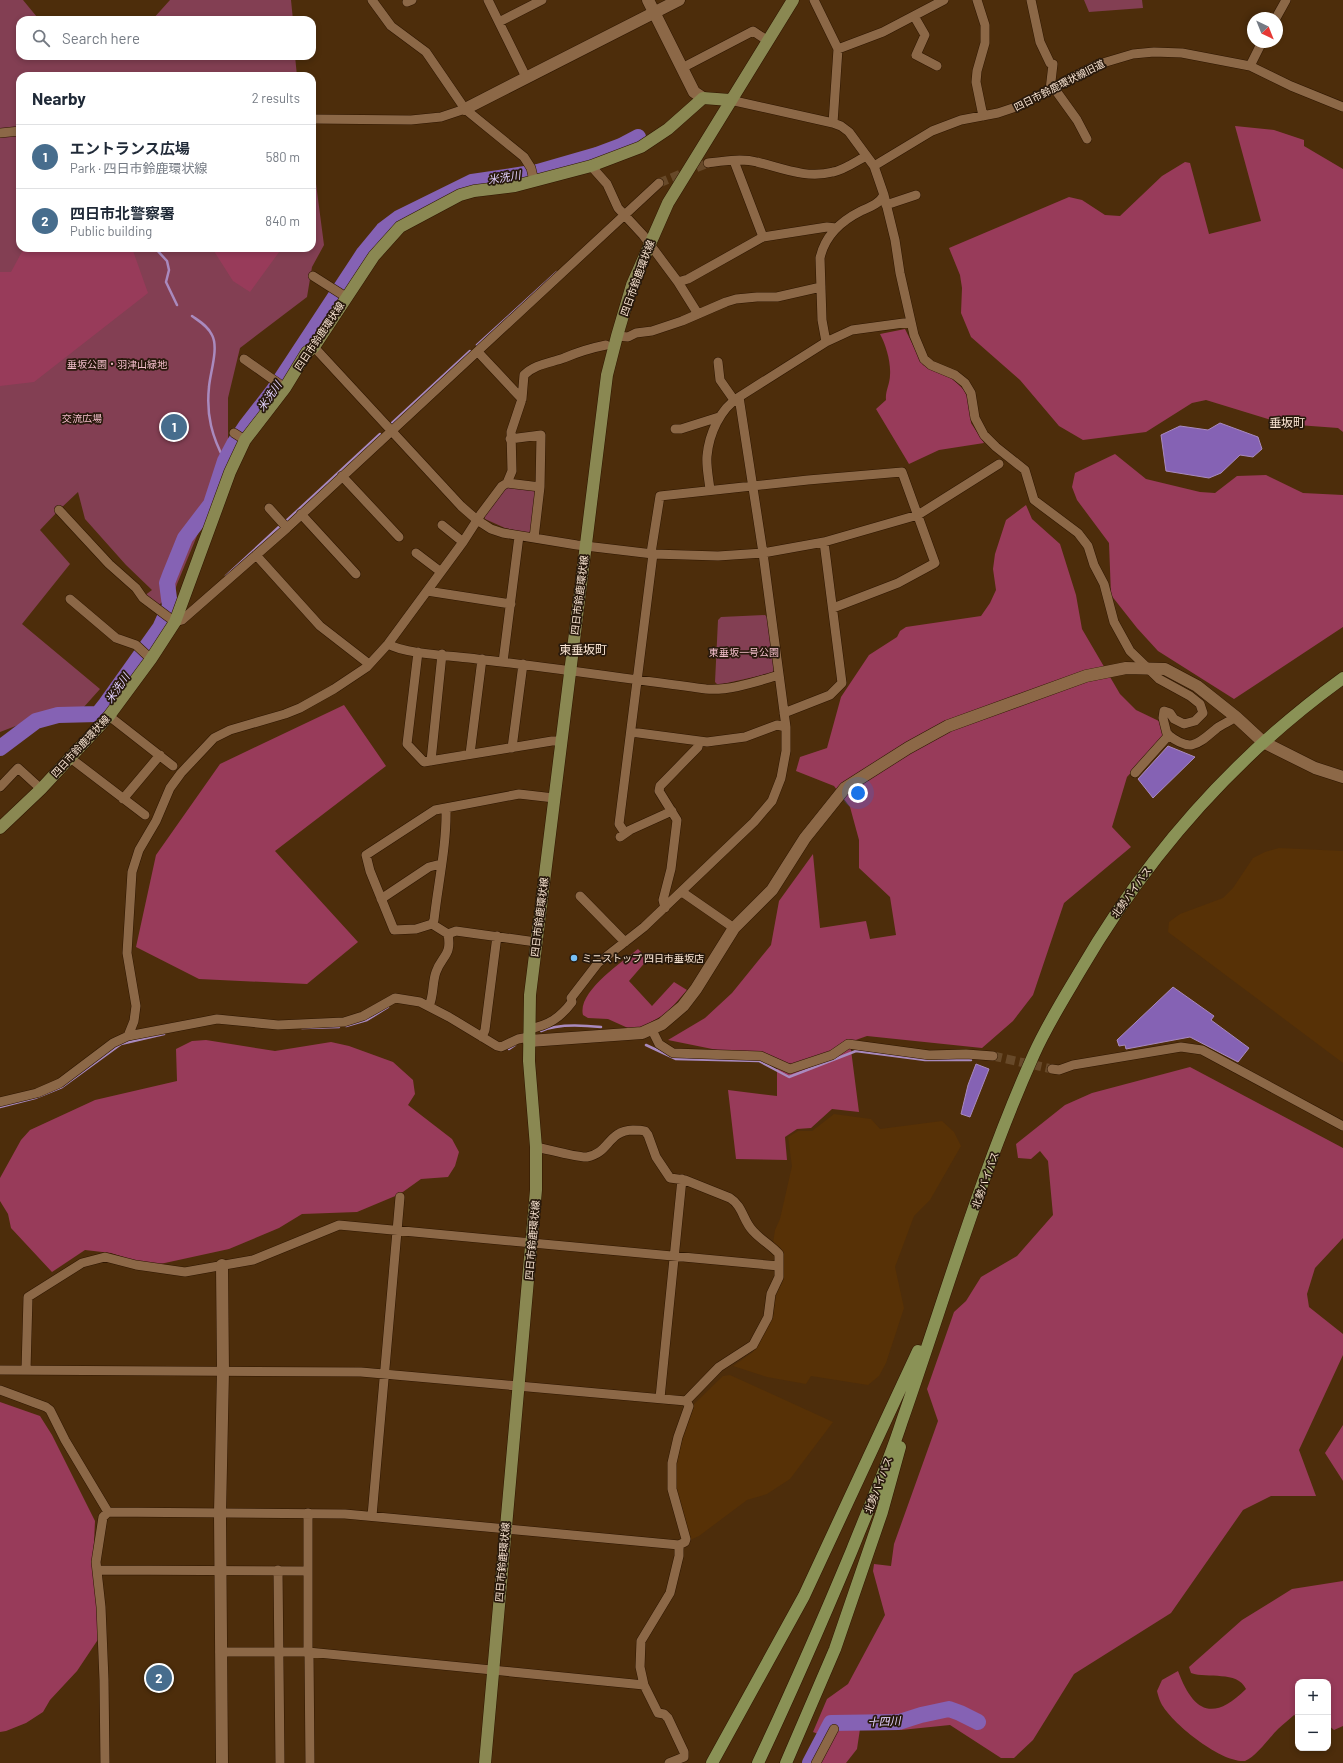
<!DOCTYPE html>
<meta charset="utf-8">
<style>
:root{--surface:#fff;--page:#f6f6f7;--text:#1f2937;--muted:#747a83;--line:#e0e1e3;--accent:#476d8d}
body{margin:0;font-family:Barlow,"Noto Sans JP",sans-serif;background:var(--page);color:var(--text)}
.controls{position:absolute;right:12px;bottom:12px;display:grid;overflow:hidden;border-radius:8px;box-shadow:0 2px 6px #0003}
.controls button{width:36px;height:36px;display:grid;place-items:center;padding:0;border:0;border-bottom:1px solid var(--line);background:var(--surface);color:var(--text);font:20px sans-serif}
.compass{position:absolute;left:1247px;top:12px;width:36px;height:36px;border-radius:50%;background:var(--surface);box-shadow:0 2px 6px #0003;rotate:137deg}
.you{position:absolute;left:858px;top:793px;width:14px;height:14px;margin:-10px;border:3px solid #fff;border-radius:50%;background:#1a73e8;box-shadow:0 0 0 6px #1a73e833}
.badge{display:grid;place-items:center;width:26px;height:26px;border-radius:50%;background:var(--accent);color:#fff;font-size:13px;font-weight:700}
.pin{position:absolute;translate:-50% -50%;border:2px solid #fff;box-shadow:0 1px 4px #0006}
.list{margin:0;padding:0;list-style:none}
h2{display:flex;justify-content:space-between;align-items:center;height:52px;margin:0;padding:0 16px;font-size:17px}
h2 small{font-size:13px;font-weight:400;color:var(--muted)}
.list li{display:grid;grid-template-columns:26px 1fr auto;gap:12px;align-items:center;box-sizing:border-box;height:64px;padding:0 16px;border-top:1px solid var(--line)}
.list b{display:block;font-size:15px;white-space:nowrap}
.list p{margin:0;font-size:13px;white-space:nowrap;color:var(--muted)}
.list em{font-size:13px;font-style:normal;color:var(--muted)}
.icon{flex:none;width:22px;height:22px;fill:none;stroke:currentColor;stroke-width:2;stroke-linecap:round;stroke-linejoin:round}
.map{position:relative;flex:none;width:1343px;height:1763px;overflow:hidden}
.search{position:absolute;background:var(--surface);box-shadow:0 2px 6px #0003;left:16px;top:16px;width:300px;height:44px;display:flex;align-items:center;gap:10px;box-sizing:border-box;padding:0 14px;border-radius:12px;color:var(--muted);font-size:15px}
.panel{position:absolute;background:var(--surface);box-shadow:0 2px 6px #0003;left:16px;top:72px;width:300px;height:180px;border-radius:12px}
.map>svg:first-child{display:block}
.built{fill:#573106}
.green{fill:#833f53}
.forest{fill:#983b5a}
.water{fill:#8562b4;stroke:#a98abe}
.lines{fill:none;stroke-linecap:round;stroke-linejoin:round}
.stream{stroke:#a98abe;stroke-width:2.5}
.river{stroke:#8562b4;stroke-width:16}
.minor-tunnel{stroke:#674929;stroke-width:9;stroke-dasharray:9 4.5;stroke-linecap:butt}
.minor-casing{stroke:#2e1600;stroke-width:10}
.tertiary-casing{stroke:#2e1600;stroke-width:13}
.primary-casing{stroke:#2e1600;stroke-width:13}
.trunk-casing{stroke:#2e1600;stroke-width:13}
.minor{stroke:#8c6847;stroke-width:9}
.tertiary{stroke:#8c6847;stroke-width:12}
.primary{stroke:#8a8852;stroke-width:12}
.trunk{stroke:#8a9256;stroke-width:12}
.poi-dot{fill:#77c0f7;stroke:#28190c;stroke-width:1.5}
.labels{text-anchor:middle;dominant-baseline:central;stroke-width:3.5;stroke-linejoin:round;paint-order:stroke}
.street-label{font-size:10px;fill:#fce7d5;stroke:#28190c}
.park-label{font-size:10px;fill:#f4bfcc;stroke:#28190c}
.poi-label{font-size:10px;fill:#fce7d5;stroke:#28190c;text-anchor:start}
.water-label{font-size:11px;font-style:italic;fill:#e3d2ff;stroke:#28190c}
.quarter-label{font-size:12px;fill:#fce7d5;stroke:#28190c}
</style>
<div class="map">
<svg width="1343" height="1763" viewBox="0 0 1343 1763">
<rect width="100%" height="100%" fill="#4d2d0b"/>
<path class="built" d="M 1279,848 L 1343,851 L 1343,1063 L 1168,932 L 1169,922 L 1180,914 L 1223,898 L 1233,888 L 1253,858 L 1265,852 Z
M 834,1114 L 871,1119 L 880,1129 L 942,1121 L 954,1132 L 961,1146 L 930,1200 L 914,1216 L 895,1267 L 904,1308 L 886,1363 L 879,1376 L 868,1385 L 811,1376 L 806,1384 L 767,1377 L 733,1366 L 753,1352 L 780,1278 L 773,1243 L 775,1230 L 780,1219 L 792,1166 L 788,1137 L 798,1131 L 812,1131 Z
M 730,1375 L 833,1422 L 790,1479 L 767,1494 L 747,1500 L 699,1536 L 690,1540 L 675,1491 L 676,1461 L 692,1406 L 723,1376 Z"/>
<path class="green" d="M 0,0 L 23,0 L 37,17 L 37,20 L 20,20 L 20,56 L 51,56 L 53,58 L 64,56 L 295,56 L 297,76 L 20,76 L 20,248 L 312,248 L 312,135 L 314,136 L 315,176 L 324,245 L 312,267 L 307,297 L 240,348 L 228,398 L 228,447 L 224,477 L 214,504 L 199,531 L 177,584 L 174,593 L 175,605 L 163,601 L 157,607 L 144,596 L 152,590 L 126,565 L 85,519 L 78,492 L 59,510 L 40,530 L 70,564 L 22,624 L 100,689 L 83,708 L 34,719 L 0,732 Z
M 170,0 L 291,0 L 293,20 L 152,20 Z
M 1084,0 L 1142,0 L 1143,8 L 1089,12 Z
M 509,487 L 534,489 L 537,493 L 532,530 L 528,533 L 505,528 L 485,519 L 484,515 L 504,488 Z
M 765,615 L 767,617 L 774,670 L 772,673 L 718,685 L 715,682 L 718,620 L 721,617 Z"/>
<path class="forest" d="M 1235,126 L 1274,130 L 1304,140 L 1304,146 L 1343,169 L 1343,432 L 1338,428 L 1284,424 L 1206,400 L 1192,403 L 1146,432 L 1083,440 L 1059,426 L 1020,380 L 971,337 L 961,313 L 962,288 L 960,275 L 949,248 L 1069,197 L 1082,200 L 1105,215 L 1120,216 L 1162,176 L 1185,162 L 1190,163 L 1209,234 L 1261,221 Z
M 24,248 L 132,248 L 148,293 L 34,382 L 0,386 L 0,272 L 11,272 Z
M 212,248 L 282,248 L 250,292 L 233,281 Z
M 905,329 L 923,365 L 953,379 L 964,390 L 969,400 L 971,423 L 984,443 L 939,450 L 909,464 L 876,409 L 886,400 C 885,391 890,384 890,375 C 891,362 886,345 880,334 Z
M 1115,454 L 1146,479 L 1200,492 L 1215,493 L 1237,476 L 1266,475 L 1303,493 L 1343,495 L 1343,627 L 1234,699 L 1158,651 L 1137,628 L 1111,595 L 1109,543 L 1077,500 L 1072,487 L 1075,473 Z
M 1026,505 L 1032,519 L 1060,544 L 1076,595 L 1082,629 L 1120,694 L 1136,710 L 1161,722 L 1164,736 L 1127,777 L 1112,827 L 1131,847 L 1064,903 L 1033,995 L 1013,1021 L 982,1048 L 867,1036 L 850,1042 L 859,1112 L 832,1109 L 811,1128 L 797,1129 L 785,1137 L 787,1160 L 736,1159 L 728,1090 L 777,1096 L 777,1062 L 668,1040 L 705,1018 L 732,993 L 771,945 L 779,901 L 813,854 L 820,928 L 866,921 L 870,939 L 896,935 L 890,897 L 859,868 L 859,840 L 850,807 L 834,786 L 796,771 L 800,757 L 827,748 L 841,697 L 869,655 L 897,637 L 900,631 L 906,627 L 981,616 L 990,603 L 996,590 L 993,569 L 995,554 L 1006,520 Z
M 344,705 L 386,766 L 275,851 L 358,942 L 307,984 L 199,979 L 136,947 L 156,855 L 220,764 Z
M 638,949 L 648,959 L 629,981 L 652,1006 L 674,982 L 687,990 L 667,1013 L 651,1022 L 639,1033 L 608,1019 L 588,1018 L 583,1015 C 577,992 622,962 638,949 Z
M 206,1040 L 275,1051 L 331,1042 L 349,1046 L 393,1062 L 413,1080 L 415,1094 L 408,1105 L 452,1139 L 459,1152 L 455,1166 L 448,1177 L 421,1179 L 400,1194 L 357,1212 L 302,1214 L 279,1228 L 229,1249 L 151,1266 L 111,1253 L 85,1250 L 52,1272 L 11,1228 L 8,1214 L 0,1201 L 0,1178 L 21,1140 L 30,1130 L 95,1100 L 177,1081 L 176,1049 L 192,1041 Z
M 1190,1067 L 1343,1148 L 1343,1238 L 1315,1268 L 1307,1294 L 1309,1307 L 1343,1334 L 1343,1355 L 1299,1450 L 1316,1496 L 1271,1496 L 1243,1510 L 1171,1613 L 1074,1674 L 1033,1740 L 1014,1758 L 1001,1758 L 950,1725 L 901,1730 L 897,1726 L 871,1722 L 860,1729 L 857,1749 L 846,1763 L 811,1763 L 821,1735 L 813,1732 L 827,1699 L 848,1684 L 885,1615 L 873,1571 L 874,1564 L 891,1566 L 894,1544 L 938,1421 L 927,1389 L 954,1312 L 966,1301 L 981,1277 L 1017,1256 L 1053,1215 L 1048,1161 L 1040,1151 L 1031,1159 L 1018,1158 L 1016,1144 L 1065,1105 L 1092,1093 Z
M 0,1402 L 40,1416 L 52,1435 L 95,1521 L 93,1565 L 99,1638 L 77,1671 L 50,1700 L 43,1712 L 26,1723 L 6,1731 L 0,1732 Z
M 1343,1425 L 1343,1481 L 1325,1453 Z
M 1343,1581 L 1343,1726 L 1334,1730 L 1328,1725 L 1328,1682 L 1298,1682 L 1298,1717 L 1294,1715 C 1289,1720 1283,1724 1278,1729 C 1269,1738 1256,1757 1245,1761 C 1221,1763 1171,1723 1161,1703 C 1159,1699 1158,1695 1157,1691 L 1162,1680 L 1178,1671 C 1193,1711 1212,1723 1246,1689 C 1237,1670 1208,1679 1191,1673 L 1189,1667 L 1242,1620 L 1292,1589 Z"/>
<path class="water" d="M 1220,423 L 1258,437 L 1262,449 L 1253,457 L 1240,455 L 1221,473 L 1209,478 L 1166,471 L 1161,435 L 1180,426 L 1208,430 Z
M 1168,746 L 1195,757 L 1153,798 L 1138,779 Z
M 1173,987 L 1214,1016 L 1211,1020 L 1249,1048 L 1238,1062 L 1190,1037 L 1126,1049 L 1125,1045 L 1119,1046 L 1117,1040 Z
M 976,1064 L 989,1069 L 970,1117 L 961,1114 L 968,1085 Z"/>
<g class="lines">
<path class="stream" d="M 155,248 L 167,261 L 169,270 L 166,282 L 177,305
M 192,316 C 199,321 208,326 212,335 C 219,348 210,373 209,387 C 206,415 212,437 225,461
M 477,345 L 557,272
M 392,423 L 470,351
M 285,522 L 380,434
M 226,576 L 281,525
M 346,1026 L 367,1020 L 388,1007
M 302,1028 L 339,1027
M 541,1031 C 558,1023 583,1025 601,1027
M 646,1045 L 676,1059 L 759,1061 L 789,1077 L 856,1051 L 925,1060 L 971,1060
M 509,1049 L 515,1045
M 0,1107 L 35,1098 L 62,1087 L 121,1044 L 164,1034"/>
<path class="river" d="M 0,748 L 36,721 L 58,715 L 98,714 L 106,704 L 160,628 L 170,606 L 167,583 L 170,575 L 185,538 L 211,504 L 225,461 L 234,444 L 246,426 L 274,390 L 364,253 L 383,230 L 399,218 L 472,182 L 538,172 L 597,155 L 621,146 L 638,137
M 810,1763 L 831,1723 L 899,1722 L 921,1715 L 949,1709 L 960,1713 L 978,1722"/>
<path class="minor-tunnel" d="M 659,183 L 708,163
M 993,1056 L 1052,1069"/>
<defs>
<path id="minor" d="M 372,0 L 391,26 L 426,52 L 465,109 L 524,157 L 531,168 L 534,181
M 488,0 L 526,77
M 814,0 L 838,49 L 833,123
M 977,0 L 985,25 L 985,43 L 977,71 L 976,82 L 983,116
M 1031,0 L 1040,42 L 1050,63 L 1053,64 L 1050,90
M 407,2 L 412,0
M 914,16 L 925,35 L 916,55 L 937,66
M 1276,18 L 1286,0
M 499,22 L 542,0
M 838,49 L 883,32 L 944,0
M 1250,66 L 1262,42
M 682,68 L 753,31 L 768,41
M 1054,88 L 1077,120 L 1087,139
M 730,100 L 833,123 L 841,126 L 849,132 L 874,166 L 884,195 L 895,240 L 900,273 L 914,335 L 924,359 L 931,365 L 955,375 L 965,383 L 971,393 L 975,418 L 984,435 L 996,447 L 1025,470 L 1034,500 L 1078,533 L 1088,546 L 1094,565 L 1104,584 L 1114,622 L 1130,651 L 1159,679 L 1190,696 L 1200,704 L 1203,713 L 1195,721 L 1184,724 L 1174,719 L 1170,713 L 1164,711 L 1163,718 L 1167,734 C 1191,753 1197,745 1217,728 C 1223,724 1230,721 1236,717
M 312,119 L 411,120 L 441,117 L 465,109
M 0,133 L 20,131
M 734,161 L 763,237
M 708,163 C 724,161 742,158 757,162 C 782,168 806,179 833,172 C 844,170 855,162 866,156
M 591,166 L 607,184 L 618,208 L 643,235 L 678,282 L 698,314
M 874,166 L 932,131 L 961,120 L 998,113 L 1019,106 L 1096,65 L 1133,54 L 1154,52 L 1182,53 L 1250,66 L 1291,86 L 1343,107
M 886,205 L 916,195
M 313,276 L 346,297
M 678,282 L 688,279 L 763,237 L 827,227 L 836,228
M 617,336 L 628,337 L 636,333 L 652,331 L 682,321 L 726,302 L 736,299 L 757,297 L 777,297 L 821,287
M 826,342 L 852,330 L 911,322
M 314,347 L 461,506 L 477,520 L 491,529 L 503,533 L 577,545 L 653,554 L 718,556 L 763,553 L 824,542 L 918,515 L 999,464
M 478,352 L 522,399
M 244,359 L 285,388
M 718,362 L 720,380 L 734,400
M 675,429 L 681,429 L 719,417
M 234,433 L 245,440
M 510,439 L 541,435 L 540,487
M 342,476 L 399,537
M 507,483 L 540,487 L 534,538
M 710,490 C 709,479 706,467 707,456 C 709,434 720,409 739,397
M 269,508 L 287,528
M 59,510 L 109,564 L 136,588 L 143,598 L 175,622 L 182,620 L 287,528 L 659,183
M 301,514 L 356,574
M 442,525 L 463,542
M 416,553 L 441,572
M 651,553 L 660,496 L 808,480 L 902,472 L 935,563 L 898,583 L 833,608
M 256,555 L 320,626 L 369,664
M 427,591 L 511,604
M 70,599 L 116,638 L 136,645 L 151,659
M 388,644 C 404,654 455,656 477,659 C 553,668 629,679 706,689 C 730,691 755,682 779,675
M 418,652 L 407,744 L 424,762 L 552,741 L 561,741
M 503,662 L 519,536
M 784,713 L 830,695 L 842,683 L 824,542
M 109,716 L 173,766
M 631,732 L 707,742 L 745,737 L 777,725 L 786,727
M 512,748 L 523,664
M 470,754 L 482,659
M 69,757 L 145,815
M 431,761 L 442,654
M 1135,773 L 1169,735
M 0,787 L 18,768 L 41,789
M 123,799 L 160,755
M 625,833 L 619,824 L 653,554
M 620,837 L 630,830 L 672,811
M 682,892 L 734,928
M 580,896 L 625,942
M 381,899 L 429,867 L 441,864
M 665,908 L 663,900 L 671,869 L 677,820 L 659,791 L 660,786 L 698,747 L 699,741
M 432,924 L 434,920 C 438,884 447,844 446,808
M 448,934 L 432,924 L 416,929 L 394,930 L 370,871 L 366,855 L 435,810 L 519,794 L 554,798
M 429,1006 C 434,995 432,983 436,972 C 442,955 452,956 448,934 L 456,931 L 536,942
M 529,1029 C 549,1025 560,1018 572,1002 L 571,998 L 598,963 L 644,927 L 754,822 L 772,801 L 781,778 L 786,751 L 786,727 L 763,553 L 739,397 L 826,342 L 822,320 L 820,258 C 825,235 841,221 861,211 C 870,207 879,204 884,195
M 652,1030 L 659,1044 L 673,1053 L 761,1056 L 790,1069 L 832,1055 L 848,1044 L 929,1055 L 966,1054 L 993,1056
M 128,1036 L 134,1021 L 136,1006 L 127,953 L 132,872 L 139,850 L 156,821 L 170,788 L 181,773 L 214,738 L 230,730 L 285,714 L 300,708 L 334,689 L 367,667 L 388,644 L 463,542 L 481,514 L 502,486 L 507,483 L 512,471 L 511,432 L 522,399 L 524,375 C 535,364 550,363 564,358 C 578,352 591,348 606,345
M 482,1037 L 485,1030 L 497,936
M 1052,1069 L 1059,1070 L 1073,1065 L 1181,1047 L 1202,1050 L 1343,1126
M 0,1102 L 37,1093 L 60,1083 L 113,1043 L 128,1036 L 217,1019 L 278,1025 L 344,1022 L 363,1016 L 395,998 L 420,1002 L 449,1017 L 497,1046 L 501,1047 L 518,1039 L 529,1037
M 536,1147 C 547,1149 578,1158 587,1157 C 610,1153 607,1131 633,1130 C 637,1130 641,1130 645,1131 L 648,1135 L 656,1157 L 670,1178 L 685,1180 L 730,1198 C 743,1206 743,1221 753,1231 C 761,1240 771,1245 779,1254 L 779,1277 L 771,1294 L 768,1317 L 753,1345 L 719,1367 L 686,1401
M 0,1370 L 361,1372 L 686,1401 L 689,1406 L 678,1437 L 672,1463 L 672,1489 L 686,1539 L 685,1542 L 679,1545 L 345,1514 L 108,1512
M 26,1370 L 28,1297 L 82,1263 L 105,1257 L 136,1265 L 185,1272 L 253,1260 L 339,1225 L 779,1266
M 0,1390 L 46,1407 L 50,1410 L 65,1440 L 108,1512
M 660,1398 L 682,1179
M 372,1516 L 400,1197
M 97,1570 L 308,1571
M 278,1570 L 280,1763
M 220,1652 L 308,1652 L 644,1685
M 308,1652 L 308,1513
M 309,1654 L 310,1763
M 105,1763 L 104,1680 L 101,1607 L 96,1562 L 103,1517 L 108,1512
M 669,1763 L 684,1757 L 684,1752 L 668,1718 L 664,1714 L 658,1713 L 644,1685 L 640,1667 L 641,1641 L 670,1593 L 679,1556 L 679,1545
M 816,1763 L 834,1729"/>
<path id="tertiary" d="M 648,0 L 694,92 L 703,98
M 465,109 L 679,0
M 529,1041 L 642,1033 L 662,1024 L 683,1006 L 696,989 L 734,928 L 772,890 L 805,838 L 845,788 L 908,748 L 948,726 L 1086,676 L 1126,668 L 1165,669 L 1197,686 L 1236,717 L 1263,742 L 1315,768 L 1343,777
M 222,1265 L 223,1371 L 220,1513 L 222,1763"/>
<path id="primary" d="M 0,828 L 41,789 L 109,716 L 151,659 L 175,622 L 230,472 L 245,440 L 285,388 L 307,352 L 314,347 L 374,256 L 400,227 L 460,195 L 474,191 L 515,186 L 591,166 L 641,147 L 668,129 L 703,98 L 730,100
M 485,1763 L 536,1190 L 536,1147 L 529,1061 L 530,995 L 607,375 L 617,336 L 632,285 L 668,203 L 793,0"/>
<path id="trunk" d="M 712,1763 L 804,1596 L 918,1351
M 758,1763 C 791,1693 822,1622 852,1550 C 869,1507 888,1465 902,1421 C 945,1298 981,1172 1034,1054 C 1047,1025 1064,998 1080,971 C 1147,856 1235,756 1343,678
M 786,1763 L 835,1649 L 882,1512 L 900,1447"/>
</defs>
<use href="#minor" class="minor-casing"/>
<use href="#tertiary" class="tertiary-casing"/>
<use href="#primary" class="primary-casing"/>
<use href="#trunk" class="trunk-casing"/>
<use href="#minor" class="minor"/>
<use href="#tertiary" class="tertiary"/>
<use href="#primary" class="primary"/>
<use href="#trunk" class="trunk"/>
</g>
<circle class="poi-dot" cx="574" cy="958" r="4"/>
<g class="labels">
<g class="street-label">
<text transform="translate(1059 85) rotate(-27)">四日市鈴鹿環状線旧道</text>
<text transform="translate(637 278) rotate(-70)">四日市鈴鹿環状線</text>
<text transform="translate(319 336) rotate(-56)">四日市鈴鹿環状線</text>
<text transform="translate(579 595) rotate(-83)">四日市鈴鹿環状線</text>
<text transform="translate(80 746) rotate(-47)">四日市鈴鹿環状線</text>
<text transform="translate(1131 892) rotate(-54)">北勢バイパス</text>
<text transform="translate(539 917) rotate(-83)">四日市鈴鹿環状線</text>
<text transform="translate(985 1180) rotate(-70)">北勢バイパス</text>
<text transform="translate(532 1240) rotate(-85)">四日市鈴鹿環状線</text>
<text transform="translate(878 1485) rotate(-69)">北勢バイパス</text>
<text transform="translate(502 1562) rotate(-85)">四日市鈴鹿環状線</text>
</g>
<g class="park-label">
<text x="117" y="364">垂坂公園・羽津山緑地</text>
<text x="82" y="418">交流広場</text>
<text x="744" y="652">東垂坂一号公園</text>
</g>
<g class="poi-label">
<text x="582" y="958">ミニストップ 四日市垂坂店</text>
</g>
<g class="water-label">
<text transform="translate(504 177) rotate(-9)">米洗川</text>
<text transform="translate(269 396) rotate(-55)">米洗川</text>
<text transform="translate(117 688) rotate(-55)">米洗川</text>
<text transform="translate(884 1721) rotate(-3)">十四川</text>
</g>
<g class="quarter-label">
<text x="1287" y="422">垂坂町</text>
<text x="583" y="649">東垂坂町</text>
</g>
</g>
</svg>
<div class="controls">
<button>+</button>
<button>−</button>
</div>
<svg class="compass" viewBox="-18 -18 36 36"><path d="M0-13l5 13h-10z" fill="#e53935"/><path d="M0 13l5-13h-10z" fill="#747a83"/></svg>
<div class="you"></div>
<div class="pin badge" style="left:174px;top:427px">1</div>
<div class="pin badge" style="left:159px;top:1678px">2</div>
<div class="search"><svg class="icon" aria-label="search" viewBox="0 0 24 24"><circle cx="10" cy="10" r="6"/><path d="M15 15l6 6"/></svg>Search here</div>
<section class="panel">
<h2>Nearby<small>2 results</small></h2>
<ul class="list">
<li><span class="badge">1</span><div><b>エントランス広場</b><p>Park · 四日市鈴鹿環状線</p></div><em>580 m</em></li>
<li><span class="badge">2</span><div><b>四日市北警察署</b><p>Public building</p></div><em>840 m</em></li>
</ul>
</section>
</div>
